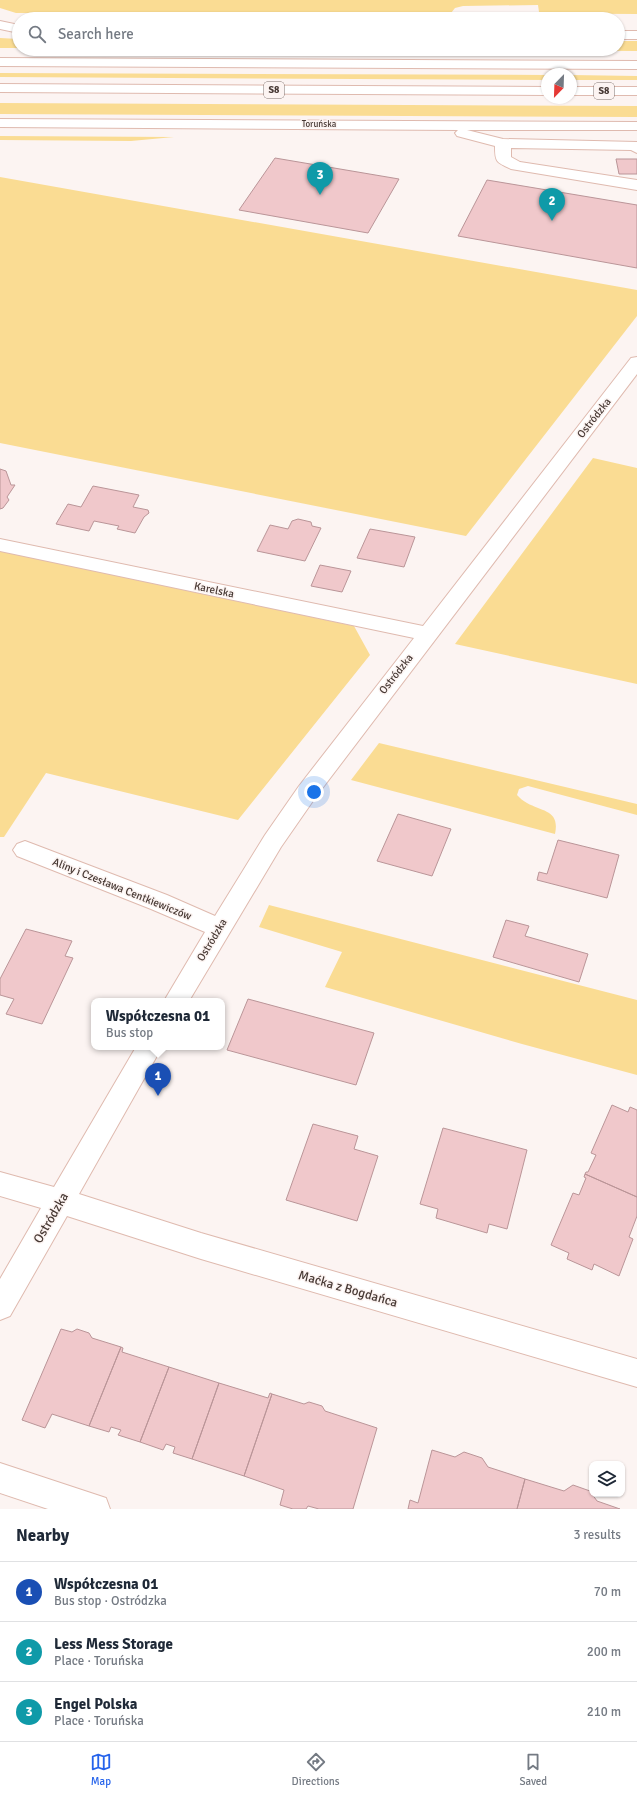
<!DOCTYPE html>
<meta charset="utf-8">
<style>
:root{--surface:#fff;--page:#f2f2f3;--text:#1f2937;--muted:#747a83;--line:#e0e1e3;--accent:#2563eb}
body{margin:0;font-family:Signika,sans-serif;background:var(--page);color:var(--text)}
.controls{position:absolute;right:12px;bottom:12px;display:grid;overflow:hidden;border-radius:8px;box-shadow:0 1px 3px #0004}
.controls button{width:36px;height:36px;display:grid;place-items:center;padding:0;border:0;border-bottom:1px solid var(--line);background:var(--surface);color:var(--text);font:20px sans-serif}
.compass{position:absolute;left:541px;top:68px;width:36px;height:36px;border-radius:50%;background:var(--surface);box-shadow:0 1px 3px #0004;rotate:203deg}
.you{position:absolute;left:314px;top:792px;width:14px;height:14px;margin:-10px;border:3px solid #fff;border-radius:50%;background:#1a73e8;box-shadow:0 0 0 6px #1a73e833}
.badge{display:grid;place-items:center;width:26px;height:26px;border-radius:50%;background:var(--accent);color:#fff;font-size:13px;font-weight:700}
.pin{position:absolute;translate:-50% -33px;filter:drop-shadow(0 1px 2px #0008)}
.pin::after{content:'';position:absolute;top:21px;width:14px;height:12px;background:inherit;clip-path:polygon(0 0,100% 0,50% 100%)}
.popup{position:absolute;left:91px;top:998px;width:134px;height:52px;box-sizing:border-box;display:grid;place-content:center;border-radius:8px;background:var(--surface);filter:drop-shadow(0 1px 3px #0005);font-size:13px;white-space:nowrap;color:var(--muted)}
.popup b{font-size:15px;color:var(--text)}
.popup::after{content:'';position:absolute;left:50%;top:100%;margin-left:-8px;border:8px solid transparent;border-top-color:var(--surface)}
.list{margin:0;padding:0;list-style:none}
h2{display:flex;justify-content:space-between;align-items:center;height:52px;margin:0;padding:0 16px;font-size:17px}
h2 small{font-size:13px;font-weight:400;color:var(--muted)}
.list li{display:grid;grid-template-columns:26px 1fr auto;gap:12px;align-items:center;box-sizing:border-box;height:60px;padding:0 16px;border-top:1px solid var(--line)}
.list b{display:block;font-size:15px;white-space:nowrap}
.list p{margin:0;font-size:13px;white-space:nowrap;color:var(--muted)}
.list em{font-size:13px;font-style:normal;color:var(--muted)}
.icon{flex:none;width:22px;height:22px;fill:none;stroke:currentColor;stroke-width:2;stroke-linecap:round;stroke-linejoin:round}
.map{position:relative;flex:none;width:637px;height:1509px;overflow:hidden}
.search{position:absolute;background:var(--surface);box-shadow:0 1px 3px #0004;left:12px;right:12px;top:12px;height:44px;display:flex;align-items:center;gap:10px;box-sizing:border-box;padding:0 14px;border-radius:22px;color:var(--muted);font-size:15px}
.sheet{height:232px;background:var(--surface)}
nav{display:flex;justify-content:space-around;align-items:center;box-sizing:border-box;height:56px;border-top:1px solid var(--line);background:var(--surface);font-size:11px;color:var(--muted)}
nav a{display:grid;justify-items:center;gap:2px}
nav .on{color:var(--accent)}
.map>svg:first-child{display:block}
.green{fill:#fadc93}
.building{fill:#f0c8cb;stroke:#ba9598}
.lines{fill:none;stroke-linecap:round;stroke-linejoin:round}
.minor-casing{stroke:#dfbaaf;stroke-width:2}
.highway-casing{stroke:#dfbaaf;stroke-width:2}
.minor{fill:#fff;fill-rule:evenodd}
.highway{fill:#fff;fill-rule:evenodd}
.labels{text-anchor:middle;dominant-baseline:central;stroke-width:3;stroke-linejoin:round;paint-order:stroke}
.far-street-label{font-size:9px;fill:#473934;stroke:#fcf4f2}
.shield{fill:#fcf4f2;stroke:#7d716d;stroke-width:1}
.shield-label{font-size:10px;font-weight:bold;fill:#473934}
.street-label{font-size:11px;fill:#473934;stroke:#fcf4f2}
.near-street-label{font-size:13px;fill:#473934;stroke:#fcf4f2}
</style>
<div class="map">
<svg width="637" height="1509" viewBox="0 0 637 1509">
<rect width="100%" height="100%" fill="#fcf4f2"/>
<path class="green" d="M 0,0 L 637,0 L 637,14 L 478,13 L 539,12 L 538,5 L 463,6 L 455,8 L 451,13 L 16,13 L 0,8 Z
M 331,18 L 603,19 L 278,19 Z
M 0,38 L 19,39 L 19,48 L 0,48 Z
M 618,41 L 637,41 L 637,51 L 238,49 L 618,49 Z
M 0,73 L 547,75 L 547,80 L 0,77 Z
M 571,75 L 637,76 L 637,80 L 571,80 Z
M 0,103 L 637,106 L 637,117 L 0,114 Z
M 0,136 L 174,137 L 131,141 L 0,140 Z
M 0,177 L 637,290 L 637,316 L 466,536 L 0,443 Z
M 593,458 L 637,468 L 637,684 L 455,644 Z
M 0,551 L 354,626 L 370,655 L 238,820 L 46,773 L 4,837 L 0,837 Z
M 379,743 L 637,804 L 637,815 L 528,786 L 519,789 L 517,795 C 520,798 523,801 527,803 C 543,812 560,810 555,834 L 351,780 Z
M 269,905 L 637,1000 L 637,1075 L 522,1044 L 325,987 L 342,952 L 259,927 Z"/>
<path class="building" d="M 275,158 L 399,179 L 368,233 L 239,210 Z
M 616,159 L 637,159 L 637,174 L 619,174 Z
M 487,180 L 637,205 L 637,268 L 458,236 Z
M 0,469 L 6,471 L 11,485 L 15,485 L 7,497 L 9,500 L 3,508 L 0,509 Z
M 93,486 L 139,495 L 133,507 L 148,510 L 149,513 L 144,517 L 135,533 L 117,529 L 119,526 L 94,521 L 89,531 L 56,524 L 68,504 L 81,507 Z
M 298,519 L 311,522 L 312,526 L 321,528 L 305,561 L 257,551 L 270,525 L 288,529 L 292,521 Z
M 370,529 L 415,537 L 404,567 L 357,558 Z
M 320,565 L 351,571 L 342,592 L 311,586 Z
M 398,814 L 451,829 L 432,876 L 377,861 Z
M 558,840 L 619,855 L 607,898 L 537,880 L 539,872 L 547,874 Z
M 506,920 L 529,926 L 525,936 L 588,954 L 579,982 L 493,957 Z
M 26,929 L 72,941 L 65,956 L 73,958 L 42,1024 L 6,1014 L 14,999 L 0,995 L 0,979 Z
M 248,999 L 374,1033 L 356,1085 L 227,1050 Z
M 612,1105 L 628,1112 L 630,1107 L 637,1110 L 637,1197 L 585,1174 L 586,1172 L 588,1172 L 596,1155 L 591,1153 Z
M 313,1124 L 358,1136 L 354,1149 L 378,1156 L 357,1221 L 286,1200 Z
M 443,1128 L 527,1150 L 507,1229 L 489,1224 L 487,1233 L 436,1218 L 438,1209 L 420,1204 Z
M 585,1174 L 637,1197 L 637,1216 L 629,1237 L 633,1239 L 619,1276 L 594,1264 L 592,1270 L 567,1259 L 569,1253 L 551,1245 L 573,1193 L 579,1195 L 586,1178 L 584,1177 Z
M 61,1329 L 72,1332 L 77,1329 L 89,1333 L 92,1338 L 121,1347 L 89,1426 L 52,1414 L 45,1428 L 22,1420 Z
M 121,1347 L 123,1348 L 122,1352 L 169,1367 L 140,1442 L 118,1435 L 121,1430 L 111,1427 L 109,1432 L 89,1426 Z
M 169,1367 L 219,1383 L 192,1459 L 173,1453 L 175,1447 L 166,1444 L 163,1450 L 140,1442 Z
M 219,1383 L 268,1398 L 270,1393 L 272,1394 L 244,1476 L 192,1459 Z
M 272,1394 L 304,1404 L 309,1402 L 322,1406 L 325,1411 L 377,1428 L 353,1509 L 319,1509 L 308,1506 L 306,1509 L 293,1509 L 280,1505 L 284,1490 L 244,1476 Z
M 432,1450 L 455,1457 L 464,1452 L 482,1458 L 488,1467 L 525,1479 L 517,1509 L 408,1509 L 410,1500 L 418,1503 Z
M 525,1479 L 564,1491 L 573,1485 L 590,1491 L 597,1501 L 620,1509 L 517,1509 Z"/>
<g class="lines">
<defs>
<path id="minor" d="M 0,21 L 19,25 L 19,33 L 0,29 Z
M 0,119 L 637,122 L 637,130 L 467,130 L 503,139 L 637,142 L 637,153 L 631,150 L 511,148 L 511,157 L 520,162 L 637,180 L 637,190 L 511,169 C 496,162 495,162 495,146 L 457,136 L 455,133 L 458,130 L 0,127 Z
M 637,357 L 637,374 L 315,798 L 281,847 L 189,1001 L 164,1001 L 205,932 L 151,909 L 17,856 L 13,850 L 17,844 L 25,841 L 33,844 L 167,895 L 215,916 L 265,835 L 299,786 L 414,638 L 0,551 L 0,539 L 423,626 L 631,358 Z
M 136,1047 L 162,1047 L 79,1194 L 201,1233 L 637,1359 L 637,1387 L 201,1259 L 67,1216 L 10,1316 L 0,1320 L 0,1279 L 41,1208 L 0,1196 L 0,1172 L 54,1187 Z
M 0,1463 L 106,1498 L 110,1509 L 48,1509 L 0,1493 Z"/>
<path id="highway" d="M 618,31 L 637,31 L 637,39 L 618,39 Z
M 0,58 L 637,61 L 637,69 L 0,66 Z
M 0,84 L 547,87 L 547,95 L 0,92 Z
M 571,87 L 637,87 L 637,95 L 571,95 Z"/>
</defs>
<use href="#minor" class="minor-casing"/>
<use href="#highway" class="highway-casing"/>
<use href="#minor" class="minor"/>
<use href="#highway" class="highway"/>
</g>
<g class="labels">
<g class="far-street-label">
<text x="319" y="124">Toruńska</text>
</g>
<g class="shield">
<rect x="264" y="82" width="20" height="16" rx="3"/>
<rect x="594" y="83" width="20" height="16" rx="3"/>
</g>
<g class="shield-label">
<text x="274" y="90">S8</text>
<text x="604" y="91">S8</text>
</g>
<g class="street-label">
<text transform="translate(594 418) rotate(-52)">Ostródzka</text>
<text transform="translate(214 590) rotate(12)">Karelska</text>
<text transform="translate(396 674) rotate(-52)">Ostródzka</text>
<text transform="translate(122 889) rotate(22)">Aliny i Czesława Centkiewiczów</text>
<text transform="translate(212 940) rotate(-59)">Ostródzka</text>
</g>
<g class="near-street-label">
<text transform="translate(51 1218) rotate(-60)">Ostródzka</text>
<text transform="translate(348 1289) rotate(16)">Maćka z Bogdańca</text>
</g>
</g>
</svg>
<div class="controls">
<button><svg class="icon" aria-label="layers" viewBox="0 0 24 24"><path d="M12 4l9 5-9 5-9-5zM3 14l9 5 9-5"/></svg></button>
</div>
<svg class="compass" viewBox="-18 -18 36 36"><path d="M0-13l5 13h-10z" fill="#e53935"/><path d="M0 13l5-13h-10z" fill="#747a83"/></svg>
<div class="you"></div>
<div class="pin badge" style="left:158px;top:1096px;background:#1a4fb4">1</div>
<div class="popup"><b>Współczesna 01</b>Bus stop</div>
<div class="pin badge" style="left:552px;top:221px;background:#0f9aa8">2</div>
<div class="pin badge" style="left:320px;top:195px;background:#0f9aa8">3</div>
<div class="search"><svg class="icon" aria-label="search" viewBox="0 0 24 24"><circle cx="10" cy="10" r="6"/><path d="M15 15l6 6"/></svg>Search here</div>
</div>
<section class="sheet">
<h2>Nearby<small>3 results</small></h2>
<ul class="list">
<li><span class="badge" style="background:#1a4fb4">1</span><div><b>Współczesna 01</b><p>Bus stop · Ostródzka</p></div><em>70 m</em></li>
<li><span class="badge" style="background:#0f9aa8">2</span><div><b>Less Mess Storage</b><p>Place · Toruńska</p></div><em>200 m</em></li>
<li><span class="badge" style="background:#0f9aa8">3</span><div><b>Engel Polska</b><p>Place · Toruńska</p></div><em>210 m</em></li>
</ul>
</section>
<nav>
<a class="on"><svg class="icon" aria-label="map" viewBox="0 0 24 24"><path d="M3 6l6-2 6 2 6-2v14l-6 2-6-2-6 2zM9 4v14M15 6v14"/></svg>Map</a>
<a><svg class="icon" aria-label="directions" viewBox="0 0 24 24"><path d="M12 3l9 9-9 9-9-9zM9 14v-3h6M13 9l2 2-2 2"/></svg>Directions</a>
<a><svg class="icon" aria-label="saved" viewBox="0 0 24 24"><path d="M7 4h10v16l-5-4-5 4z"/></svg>Saved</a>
</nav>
